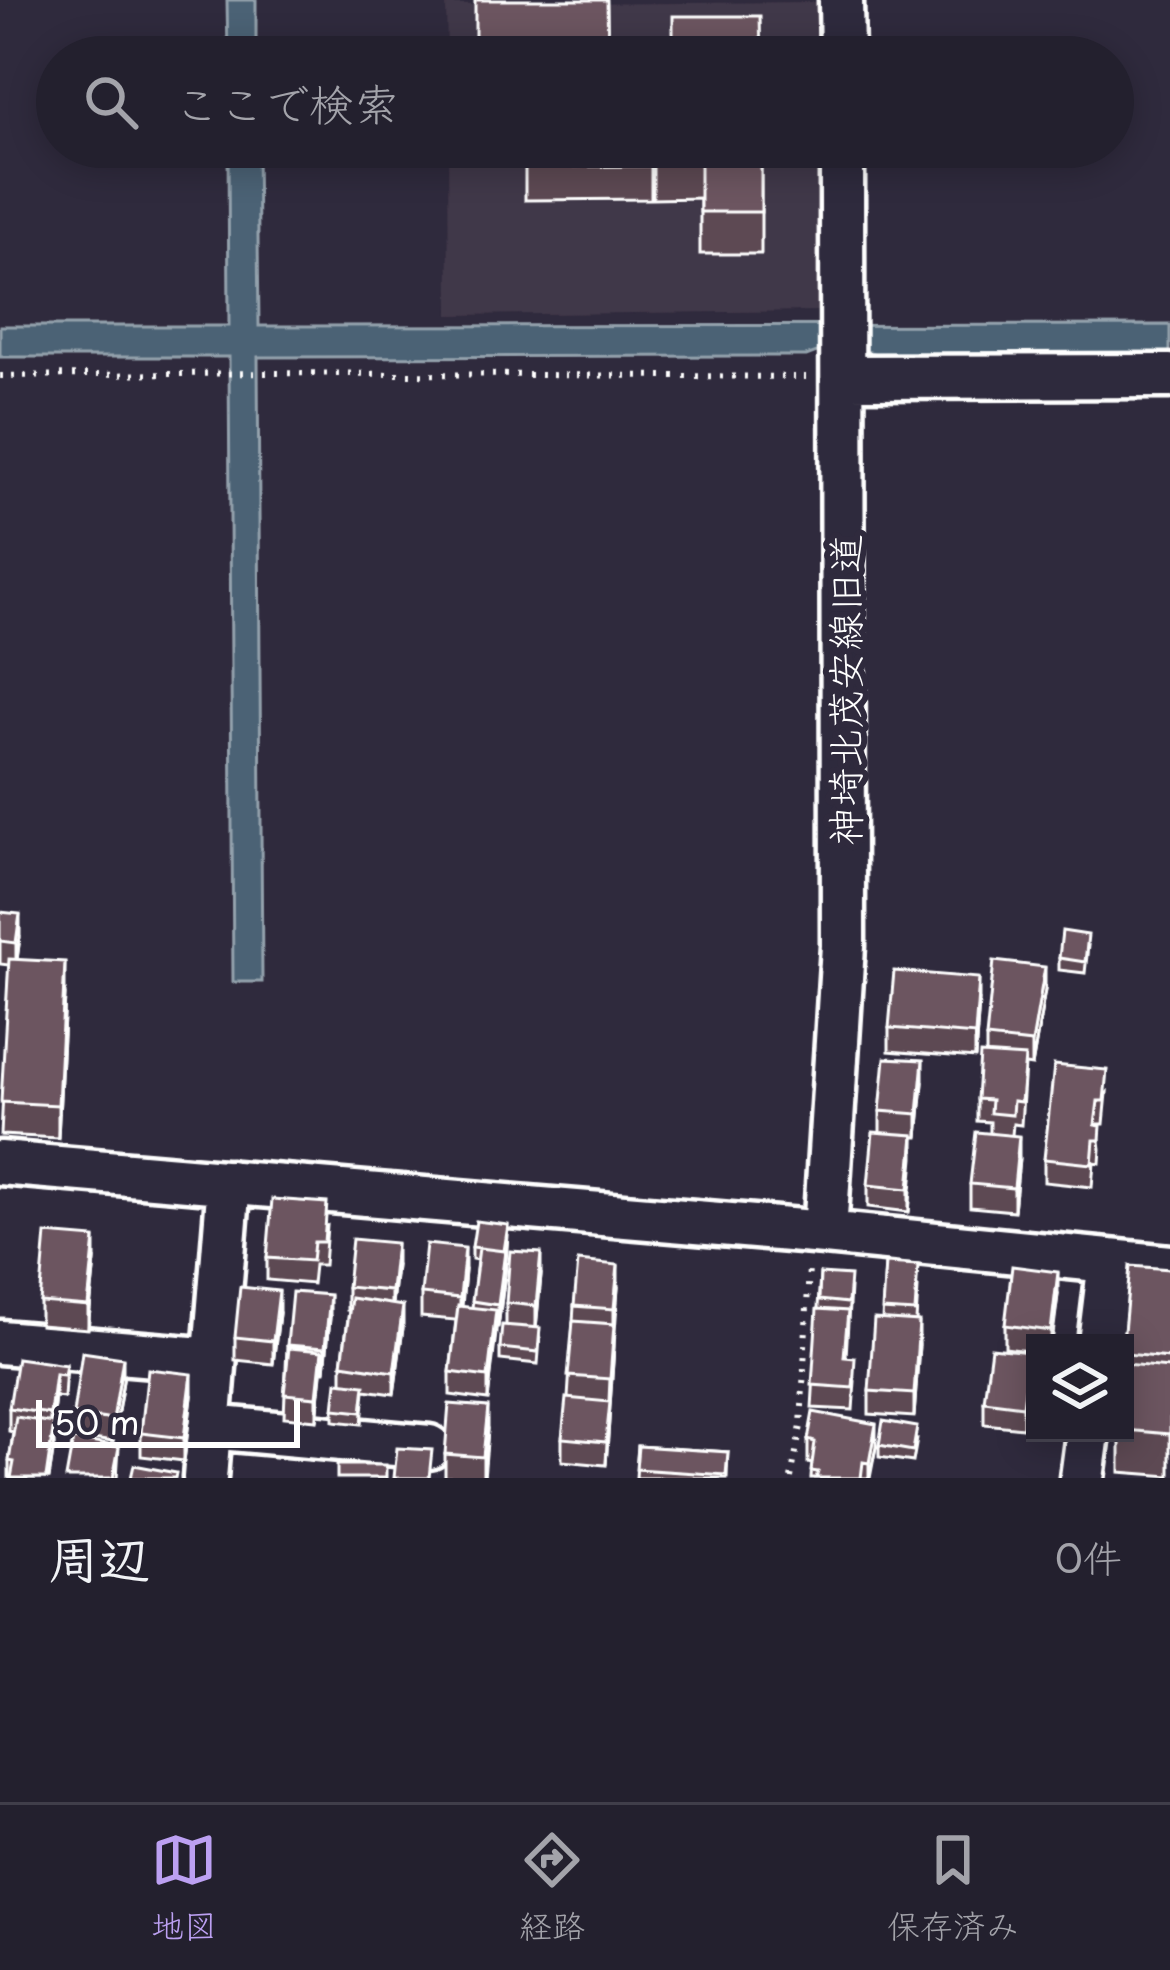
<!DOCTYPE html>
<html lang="ja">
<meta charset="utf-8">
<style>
:root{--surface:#23202e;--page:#2f2d3a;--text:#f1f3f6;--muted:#a3a3aa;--line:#403e4a;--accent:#bca0f2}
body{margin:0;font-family:"Playpen Sans","Klee One",sans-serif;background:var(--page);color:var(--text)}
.controls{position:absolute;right:36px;bottom:36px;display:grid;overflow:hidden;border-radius:0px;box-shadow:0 6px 30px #0003}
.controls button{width:108px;height:108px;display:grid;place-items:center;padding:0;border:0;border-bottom:3px solid var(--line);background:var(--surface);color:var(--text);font:60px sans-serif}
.scale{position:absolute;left:36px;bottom:30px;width:264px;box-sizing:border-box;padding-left:12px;border:6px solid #fff;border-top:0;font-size:33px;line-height:42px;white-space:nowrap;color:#fff;-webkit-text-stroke:9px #2f2a3d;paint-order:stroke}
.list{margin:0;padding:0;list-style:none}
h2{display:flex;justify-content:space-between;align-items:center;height:156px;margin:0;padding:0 48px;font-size:51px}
h2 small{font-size:39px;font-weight:400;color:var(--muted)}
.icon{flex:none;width:66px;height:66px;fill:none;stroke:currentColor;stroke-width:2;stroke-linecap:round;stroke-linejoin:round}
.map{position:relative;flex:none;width:1170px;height:1478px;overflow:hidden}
.search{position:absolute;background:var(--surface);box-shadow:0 6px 30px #0003;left:36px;right:36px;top:36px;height:132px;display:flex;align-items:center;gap:30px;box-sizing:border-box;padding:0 42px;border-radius:66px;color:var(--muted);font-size:45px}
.sheet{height:324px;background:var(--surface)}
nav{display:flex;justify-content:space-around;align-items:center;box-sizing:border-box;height:168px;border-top:3px solid var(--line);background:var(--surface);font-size:33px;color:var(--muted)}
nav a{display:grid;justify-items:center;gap:6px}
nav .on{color:var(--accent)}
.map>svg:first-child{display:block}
.built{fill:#413748}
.water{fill:#4b6275;stroke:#93a1ac;stroke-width:3}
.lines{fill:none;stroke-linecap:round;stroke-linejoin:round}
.minor-casing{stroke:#fff;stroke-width:51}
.path{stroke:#fff;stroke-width:6;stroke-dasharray:3 9;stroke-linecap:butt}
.minor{stroke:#2f2a3d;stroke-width:42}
.wall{fill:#5d4953;stroke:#fff;stroke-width:3}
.shaded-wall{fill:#4c3c43;stroke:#fff;stroke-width:3}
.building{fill:#6c5560;stroke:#fff;stroke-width:3}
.labels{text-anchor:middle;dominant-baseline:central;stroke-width:12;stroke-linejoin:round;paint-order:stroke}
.street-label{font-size:39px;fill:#fff;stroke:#2f2a3d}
</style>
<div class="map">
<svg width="1170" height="1478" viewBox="0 0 1170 1478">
<rect width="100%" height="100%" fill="#2f2a3d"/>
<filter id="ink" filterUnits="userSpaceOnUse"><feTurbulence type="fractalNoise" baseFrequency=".00833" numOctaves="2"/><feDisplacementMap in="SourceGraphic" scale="24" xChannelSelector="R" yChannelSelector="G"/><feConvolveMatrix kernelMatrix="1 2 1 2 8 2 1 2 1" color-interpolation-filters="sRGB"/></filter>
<g filter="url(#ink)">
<path class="built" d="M 820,2 L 820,57 L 447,57 L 446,5 Z
M 448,147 L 821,147 L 822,311 L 449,315 Z"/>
<path class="water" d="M 227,0 L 256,0 L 256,57 L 228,57 Z
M 228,147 L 257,147 L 259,326 L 1170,325 L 1170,356 L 881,356 C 854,345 833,345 806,356 L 258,357 L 262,982 L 233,982 L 229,357 L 0,357 L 0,326 L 229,326 Z"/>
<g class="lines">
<defs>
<path id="minor" d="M 841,0 L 842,57
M 843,377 L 1170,376
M 0,1163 L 825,1233 L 1170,1267
M 825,1233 L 843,946 L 842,147
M 0,1342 L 214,1360
M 1100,1343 L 1110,1261
M 209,1427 L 429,1447
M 205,1478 L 229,1182
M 1082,1478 L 1088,1433"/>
</defs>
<use href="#minor" class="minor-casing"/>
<path class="path" d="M 0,376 L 268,373 L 806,377
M 791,1478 L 801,1426 L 809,1267"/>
<use href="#minor" class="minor"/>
</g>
<path class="wall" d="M 485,147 L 651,147 L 651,199 L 525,200 L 525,153 L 485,153 Z
M 653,147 L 761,147 L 761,254 L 700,254 L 700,198 L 653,199 Z
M 0,912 L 20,937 L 17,960 L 65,995 L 58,1138 L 1,1135 L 9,965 L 0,964 Z
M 1088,946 L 1085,973 L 1059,970 L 1059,958 Z
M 1045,990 L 1032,1066 L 1025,1065 L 1021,1125 L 1013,1124 L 1012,1135 L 1019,1159 L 1014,1211 L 970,1207 L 970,1184 L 990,1133 L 990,1122 L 977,1121 L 977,1099 L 986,1054 L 986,1038 Z
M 979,1001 L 975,1058 L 889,1051 L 889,1028 Z
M 923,1083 L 918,1137 L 914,1137 L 909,1212 L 868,1207 L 868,1185 L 880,1132 L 880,1111 Z
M 1107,1093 L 1104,1124 L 1098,1124 L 1101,1149 L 1100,1163 L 1094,1162 L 1092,1187 L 1044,1182 L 1044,1159 Z
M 327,1226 L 324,1265 L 314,1265 L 312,1284 L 267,1280 L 267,1258 Z
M 508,1236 L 505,1274 L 498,1327 L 496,1327 L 488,1400 L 450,1395 L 450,1372 L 456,1320 L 421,1317 L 421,1294 L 465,1271 L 462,1307 L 472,1308 L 477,1260 L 472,1259 L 472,1247 Z
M 95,1261 L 88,1329 L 40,1325 L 40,1302 Z
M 885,1263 L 918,1288 L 916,1322 L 919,1345 L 914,1417 L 869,1414 L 869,1391 L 882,1320 Z
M 396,1266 L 392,1304 L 403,1328 L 394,1394 L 365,1390 L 362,1424 L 334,1421 L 334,1409 L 342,1383 L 342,1364 L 349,1310 L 347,1310 L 347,1287 Z
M 1170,1269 L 1170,1476 L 1120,1472 L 1120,1433 L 1125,1433 L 1125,1343 Z
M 820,1274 L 850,1288 L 846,1357 L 855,1381 L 853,1410 L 812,1408 Z
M 541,1276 L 536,1327 L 540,1339 L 538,1364 L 500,1360 L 500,1348 L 506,1325 L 506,1303 Z
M 618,1288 L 606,1465 L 562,1461 L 562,1438 L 568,1398 L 574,1306 Z
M 1058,1295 L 1052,1343 L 1035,1343 L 1035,1352 L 1005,1348 L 1005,1325 Z
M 279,1314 L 273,1364 L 235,1360 L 235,1337 Z
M 330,1318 L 325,1371 L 322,1371 L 317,1420 L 284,1417 L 287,1345 Z
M 66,1365 L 64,1398 L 55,1397 L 52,1423 L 54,1446 L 49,1478 L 9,1478 L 9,1461 L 13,1432 L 9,1431 L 9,1408 Z
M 1030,1375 L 1023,1428 L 984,1424 L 984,1401 Z
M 123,1381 L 113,1442 L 73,1436 L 73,1414 Z
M 192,1397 L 184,1461 L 141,1456 L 141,1433 Z
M 488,1430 L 484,1478 L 445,1477 L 445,1454 Z
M 917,1439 L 913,1462 L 879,1457 L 879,1445 Z
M 808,1440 L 876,1447 L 870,1478 L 811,1478 L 812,1464 L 808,1463 Z
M 638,1446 L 728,1452 L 727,1478 L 636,1478 Z"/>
<path class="shaded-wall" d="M 20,914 L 20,937 L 16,966 L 16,943 Z
M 65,962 L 65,995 L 58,1138 L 58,1105 Z
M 1045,967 L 1045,990 L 1032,1066 L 1032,1043 Z
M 979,978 L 979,1001 L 975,1058 L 975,1035 Z
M 923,1060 L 923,1083 L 918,1137 L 918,1114 Z
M 914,1135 L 914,1158 L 909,1212 L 909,1189 Z
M 1019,1136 L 1019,1159 L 1014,1211 L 1014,1188 Z
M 508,1225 L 505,1274 L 498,1327 L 498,1305 Z
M 95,1238 L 95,1261 L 88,1329 L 88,1306 Z
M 396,1243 L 396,1266 L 391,1314 L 391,1291 Z
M 465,1248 L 465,1271 L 460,1321 L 460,1298 Z
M 541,1253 L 541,1276 L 536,1329 L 536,1306 Z
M 618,1265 L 618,1288 L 614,1332 L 614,1309 Z
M 1058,1272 L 1058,1295 L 1051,1343 L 1051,1331 Z
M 279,1291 L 279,1314 L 273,1364 L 273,1341 Z
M 330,1295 L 330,1318 L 325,1371 L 325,1348 Z
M 403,1306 L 403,1328 L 394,1394 L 394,1372 Z
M 496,1310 L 496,1333 L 488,1400 L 488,1377 Z
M 919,1322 L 919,1345 L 914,1417 L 914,1394 Z
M 614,1324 L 614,1347 L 606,1465 L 610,1379 Z
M 322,1351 L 322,1374 L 317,1420 L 317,1397 Z
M 1030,1352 L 1030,1375 L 1023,1428 L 1023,1406 Z
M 123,1358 L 123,1381 L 113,1442 L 113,1420 Z
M 55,1374 L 55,1397 L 50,1437 L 50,1414 Z
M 192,1374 L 192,1397 L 184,1461 L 184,1438 Z
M 488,1407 L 488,1430 L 483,1478 L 483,1457 Z
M 54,1423 L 54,1446 L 49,1478 L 46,1478 Z
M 876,1424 L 876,1447 L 869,1478 L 869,1463 Z
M 119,1447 L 117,1478 L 113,1478 Z"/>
<path class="building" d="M 475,0 L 607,0 L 608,57 L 475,57 Z
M 673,16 L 760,16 L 761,57 L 653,57 L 653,55 L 673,54 Z
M 525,147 L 651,147 L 651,166 L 525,167 Z
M 653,147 L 761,147 L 761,212 L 700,212 L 700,156 L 653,156 Z
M 0,912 L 20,914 L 16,943 L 0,941 Z
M 1062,931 L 1088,935 L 1085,962 L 1059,958 Z
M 9,959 L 65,962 L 58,1105 L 1,1102 Z
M 994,961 L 1045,967 L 1032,1043 L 986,1038 Z
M 894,971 L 979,978 L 975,1035 L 889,1028 Z
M 980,1054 L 1025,1057 L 1021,1102 L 1013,1101 L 1012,1115 L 990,1113 L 991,1100 L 977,1099 Z
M 885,1058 L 923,1060 L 918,1114 L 880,1111 Z
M 1054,1065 L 1107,1070 L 1104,1101 L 1098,1101 L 1095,1125 L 1101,1126 L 1100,1140 L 1094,1140 L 1092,1164 L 1044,1159 Z
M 873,1132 L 914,1135 L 909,1189 L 868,1185 Z
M 976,1132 L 1019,1136 L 1014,1188 L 970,1184 Z
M 272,1199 L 327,1203 L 324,1242 L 314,1242 L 312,1261 L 267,1258 Z
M 476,1221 L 508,1225 L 504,1251 L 472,1247 Z
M 46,1234 L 95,1238 L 88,1306 L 40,1302 Z
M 352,1239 L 396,1243 L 391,1291 L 347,1287 Z
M 426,1244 L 465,1248 L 460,1298 L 421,1294 Z
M 479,1248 L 505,1251 L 498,1305 L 472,1301 Z
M 510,1251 L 541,1253 L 536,1306 L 506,1303 Z
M 578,1261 L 618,1265 L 614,1309 L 574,1306 Z
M 885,1263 L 918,1265 L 915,1312 L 882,1310 Z
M 1012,1266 L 1058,1272 L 1051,1331 L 1005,1325 Z
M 1130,1266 L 1170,1269 L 1170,1358 L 1125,1354 L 1125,1343 L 1123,1343 Z
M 820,1274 L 850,1276 L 848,1303 L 819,1300 Z
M 240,1287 L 279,1291 L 273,1341 L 235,1337 Z
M 292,1292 L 330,1295 L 325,1348 L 287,1345 Z
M 351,1298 L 403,1306 L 394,1372 L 342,1364 Z
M 458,1306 L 496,1310 L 488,1377 L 450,1372 Z
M 817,1309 L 848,1311 L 844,1357 L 855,1358 L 853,1388 L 812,1385 Z
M 874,1319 L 919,1322 L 914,1394 L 869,1391 Z
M 573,1321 L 614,1324 L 610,1379 L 568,1376 Z
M 502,1325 L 540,1328 L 538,1352 L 500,1348 Z
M 289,1348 L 322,1351 L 317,1397 L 284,1394 Z
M 991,1348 L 1030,1352 L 1023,1406 L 984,1401 Z
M 82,1352 L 123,1358 L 113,1420 L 73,1414 Z
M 17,1358 L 66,1365 L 64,1375 L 55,1374 L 50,1414 L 9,1408 Z
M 1125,1364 L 1170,1368 L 1170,1434 L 1125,1430 Z
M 148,1369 L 192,1374 L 184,1438 L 141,1433 Z
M 337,1382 L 365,1385 L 362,1412 L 334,1409 Z
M 566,1398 L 610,1402 L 606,1442 L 562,1438 Z
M 449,1404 L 488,1407 L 483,1457 L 445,1454 Z
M 813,1412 L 876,1424 L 869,1463 L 863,1462 L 861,1478 L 816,1478 L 818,1472 L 811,1471 L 815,1442 L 808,1440 Z
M 16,1417 L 54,1423 L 46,1478 L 11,1478 L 14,1462 L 9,1461 Z
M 883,1421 L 917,1427 L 913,1451 L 879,1445 Z
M 73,1439 L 119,1447 L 113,1478 L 66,1478 Z
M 638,1446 L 728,1452 L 726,1475 L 636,1469 Z
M 397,1448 L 432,1450 L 429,1478 L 394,1478 Z
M 134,1465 L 176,1473 L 175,1478 L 131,1478 Z
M 337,1465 L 386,1465 L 386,1478 L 337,1478 Z"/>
</g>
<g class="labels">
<g class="street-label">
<text transform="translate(843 690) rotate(-90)">神埼北茂安線旧道</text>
</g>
</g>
</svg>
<div class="controls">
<button><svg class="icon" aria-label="layers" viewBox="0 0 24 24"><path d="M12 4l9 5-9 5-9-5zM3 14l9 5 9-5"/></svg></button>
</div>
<div class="scale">50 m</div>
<div class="search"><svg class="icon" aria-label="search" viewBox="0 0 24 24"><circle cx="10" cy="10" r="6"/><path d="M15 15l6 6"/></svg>ここで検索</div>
</div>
<section class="sheet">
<h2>周辺<small>0件</small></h2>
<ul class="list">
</ul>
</section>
<nav>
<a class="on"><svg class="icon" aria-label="map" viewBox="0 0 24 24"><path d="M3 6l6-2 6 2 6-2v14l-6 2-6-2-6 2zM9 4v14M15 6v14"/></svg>地図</a>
<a><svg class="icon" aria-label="directions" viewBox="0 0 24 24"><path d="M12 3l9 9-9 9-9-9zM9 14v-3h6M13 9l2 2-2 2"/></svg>経路</a>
<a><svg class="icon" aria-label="saved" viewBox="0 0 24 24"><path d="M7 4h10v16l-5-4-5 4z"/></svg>保存済み</a>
</nav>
